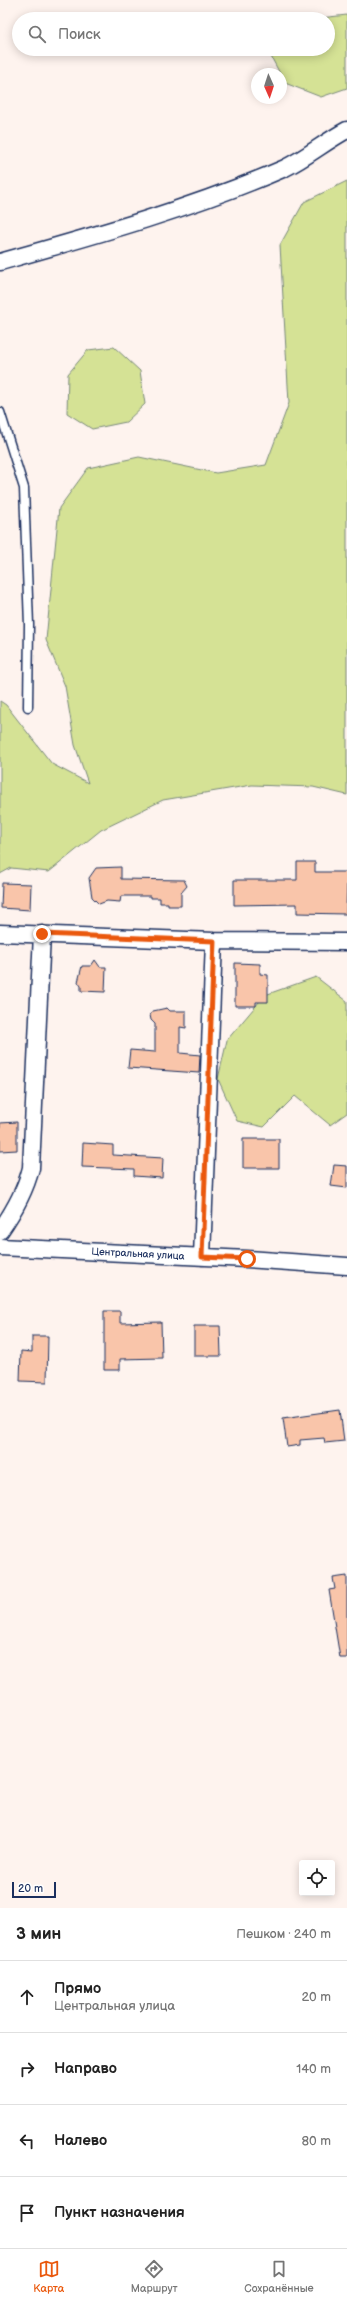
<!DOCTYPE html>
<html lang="ru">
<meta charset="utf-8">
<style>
:root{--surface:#fff;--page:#f6f6f6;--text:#222;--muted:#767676;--line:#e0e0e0;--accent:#ea580c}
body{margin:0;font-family:"Balsamiq Sans",sans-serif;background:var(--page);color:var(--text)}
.controls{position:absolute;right:12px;bottom:12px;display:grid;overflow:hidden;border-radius:4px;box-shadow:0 2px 10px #0003}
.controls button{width:36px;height:36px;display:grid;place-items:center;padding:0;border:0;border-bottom:1px solid var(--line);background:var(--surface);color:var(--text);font:20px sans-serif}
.compass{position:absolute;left:251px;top:68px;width:36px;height:36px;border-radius:50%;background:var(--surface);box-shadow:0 2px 10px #0003;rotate:177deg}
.scale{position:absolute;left:12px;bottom:10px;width:44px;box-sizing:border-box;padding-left:4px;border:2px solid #1b2f5e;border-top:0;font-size:11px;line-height:14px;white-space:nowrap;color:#1b2f5e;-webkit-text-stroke:3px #fff;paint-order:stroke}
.stop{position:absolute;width:12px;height:12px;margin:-9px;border:3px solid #ea580c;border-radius:50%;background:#fff}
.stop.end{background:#ea580c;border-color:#fff;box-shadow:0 1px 4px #0008}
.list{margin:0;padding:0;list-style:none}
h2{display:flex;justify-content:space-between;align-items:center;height:52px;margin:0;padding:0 16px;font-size:17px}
h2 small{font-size:13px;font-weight:400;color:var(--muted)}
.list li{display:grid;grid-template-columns:26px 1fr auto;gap:12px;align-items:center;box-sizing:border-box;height:72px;padding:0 16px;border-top:1px solid var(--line)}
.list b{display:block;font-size:15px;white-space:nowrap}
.list p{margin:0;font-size:13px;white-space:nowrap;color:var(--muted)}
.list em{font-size:13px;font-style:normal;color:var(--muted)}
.icon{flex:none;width:22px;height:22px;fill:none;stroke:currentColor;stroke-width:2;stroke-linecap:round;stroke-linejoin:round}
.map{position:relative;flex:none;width:347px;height:1908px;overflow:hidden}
.search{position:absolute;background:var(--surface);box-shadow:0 2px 10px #0003;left:12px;right:12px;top:12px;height:44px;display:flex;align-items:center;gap:10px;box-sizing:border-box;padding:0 14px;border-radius:22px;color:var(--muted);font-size:15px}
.sheet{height:340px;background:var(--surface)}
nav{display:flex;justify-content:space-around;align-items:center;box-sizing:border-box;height:56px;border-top:1px solid var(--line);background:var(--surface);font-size:11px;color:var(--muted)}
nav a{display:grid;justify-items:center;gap:2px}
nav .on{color:var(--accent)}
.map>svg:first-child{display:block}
.green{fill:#d5e295;stroke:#78887a}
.building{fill:#f9c5aa;stroke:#1b2f5e}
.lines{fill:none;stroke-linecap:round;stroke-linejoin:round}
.lane-casing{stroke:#1b2f5e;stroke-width:11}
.street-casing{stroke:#1b2f5e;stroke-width:19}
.lane{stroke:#fff;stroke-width:8}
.street{stroke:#fff;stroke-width:16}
.route{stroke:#ea580c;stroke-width:5}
.labels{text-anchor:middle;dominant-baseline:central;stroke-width:4;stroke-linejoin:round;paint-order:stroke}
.street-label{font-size:10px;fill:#1b2f5e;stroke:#fff}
</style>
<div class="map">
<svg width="347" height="1908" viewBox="0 0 347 1908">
<rect width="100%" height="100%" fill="#fef3ee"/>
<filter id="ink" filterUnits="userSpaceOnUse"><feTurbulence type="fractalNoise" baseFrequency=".025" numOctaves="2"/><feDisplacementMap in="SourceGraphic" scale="8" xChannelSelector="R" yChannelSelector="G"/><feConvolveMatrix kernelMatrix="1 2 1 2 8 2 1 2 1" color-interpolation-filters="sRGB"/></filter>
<g filter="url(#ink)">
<path class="green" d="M 347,15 L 347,88 L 321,97 L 285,83 L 267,49 L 328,49 L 328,19 L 311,19 Z
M 347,181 L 347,795 L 313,787 L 252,785 L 163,800 L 101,830 L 49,872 L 11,868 L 0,874 L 0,701 L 6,705 L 52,764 L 88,783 L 75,745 L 65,686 L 46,640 L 59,508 L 88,468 L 139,457 L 216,473 L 266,465 L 289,403 L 280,245 L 304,202 Z
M 114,347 L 140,371 L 145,404 L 126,422 L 92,429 L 67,413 L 68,374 L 88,350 Z
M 316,977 L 347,1001 L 347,1113 L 330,1125 L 295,1096 L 264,1127 L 237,1121 L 218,1079 L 227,1040 L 265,995 Z"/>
<path class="building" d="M 297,862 L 315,862 L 315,872 L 347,872 L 346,914 L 297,913 L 297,904 L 234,905 L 234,880 L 297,880 Z
M 121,867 L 121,879 L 184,880 L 187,886 L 181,893 L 181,906 L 168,906 L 168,903 L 160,903 L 160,898 L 151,898 L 151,896 L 121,896 L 120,902 L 107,901 L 99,904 L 92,897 L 89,878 L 96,868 Z
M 2,883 L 31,884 L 30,910 L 1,908 Z
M 95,960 L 100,967 L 106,967 L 105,992 L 81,991 L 81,986 L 78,982 L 82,966 L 91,966 Z
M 235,963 L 260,964 L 260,974 L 268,975 L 268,1002 L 256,1002 L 256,1006 L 235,1006 Z
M 167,1008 L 170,1011 L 186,1011 L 186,1028 L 180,1027 L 180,1053 L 200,1055 L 199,1073 L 128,1068 L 130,1050 L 155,1052 L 155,1024 L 151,1020 L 150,1015 L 153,1011 Z
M 17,1122 L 17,1150 L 0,1151 L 0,1123 Z
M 243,1139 L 279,1139 L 279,1168 L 243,1168 Z
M 83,1143 L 113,1145 L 113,1155 L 163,1158 L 162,1178 L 134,1176 L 134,1169 L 82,1167 Z
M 334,1165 L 347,1166 L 347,1188 L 331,1186 Z
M 104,1311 L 120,1311 L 120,1323 L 161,1322 L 162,1358 L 120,1359 L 120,1370 L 104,1370 Z
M 194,1326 L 220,1326 L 221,1356 L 194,1356 Z
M 32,1336 L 48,1336 L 47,1382 L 20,1381 L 21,1351 L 32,1352 Z
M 340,1410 L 344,1441 L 325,1443 L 324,1438 L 300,1440 L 300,1445 L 287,1447 L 283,1418 Z
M 347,1576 L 347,1658 L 340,1658 L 329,1590 L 335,1589 L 333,1578 Z"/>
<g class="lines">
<defs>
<path id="lane" d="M 0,412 L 24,488 L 29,625 L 28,707"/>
<path id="street" d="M 0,262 C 96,235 193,208 285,168 C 306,158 326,141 347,130
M 0,933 L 214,941 L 347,942
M 0,1231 C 14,1211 25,1192 31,1168 L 42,934
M 0,1247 L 247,1259 L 347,1266
M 202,1257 L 214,941"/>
</defs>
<use href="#lane" class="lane-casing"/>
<use href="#street" class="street-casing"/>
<use href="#lane" class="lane"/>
<use href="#street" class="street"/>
</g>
</g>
<g class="lines" filter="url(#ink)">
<path class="route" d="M 42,934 L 214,941 L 202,1257 L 247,1259"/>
</g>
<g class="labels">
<g class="street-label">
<text transform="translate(138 1254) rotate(3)">Центральная улица</text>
</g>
</g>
</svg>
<div class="controls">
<button><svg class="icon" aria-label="locate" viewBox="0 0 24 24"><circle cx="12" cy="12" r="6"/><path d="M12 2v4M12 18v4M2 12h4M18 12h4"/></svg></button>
</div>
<svg class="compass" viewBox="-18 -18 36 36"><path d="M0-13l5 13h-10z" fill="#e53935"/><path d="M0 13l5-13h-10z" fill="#767676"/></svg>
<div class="scale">20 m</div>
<div class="stop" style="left:247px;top:1259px"></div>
<div class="stop end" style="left:42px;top:934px"></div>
<div class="search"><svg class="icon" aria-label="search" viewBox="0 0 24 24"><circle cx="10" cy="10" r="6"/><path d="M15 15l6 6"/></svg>Поиск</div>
</div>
<section class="sheet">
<h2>3 мин<small>Пешком · 240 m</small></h2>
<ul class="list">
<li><svg class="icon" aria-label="ahead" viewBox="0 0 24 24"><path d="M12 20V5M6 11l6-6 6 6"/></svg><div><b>Прямо</b><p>Центральная улица</p></div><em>20 m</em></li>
<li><svg class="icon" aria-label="right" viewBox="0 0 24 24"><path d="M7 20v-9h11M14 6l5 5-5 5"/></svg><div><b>Направо</b></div><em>140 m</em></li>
<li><svg class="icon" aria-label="left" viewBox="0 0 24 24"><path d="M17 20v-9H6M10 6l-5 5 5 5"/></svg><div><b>Налево</b></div><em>80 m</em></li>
<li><svg class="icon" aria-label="arrive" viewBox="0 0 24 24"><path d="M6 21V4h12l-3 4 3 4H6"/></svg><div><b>Пункт назначения</b></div></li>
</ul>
</section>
<nav>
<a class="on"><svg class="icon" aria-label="map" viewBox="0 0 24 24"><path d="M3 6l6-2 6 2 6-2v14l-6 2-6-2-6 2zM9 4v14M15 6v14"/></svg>Карта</a>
<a><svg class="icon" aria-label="directions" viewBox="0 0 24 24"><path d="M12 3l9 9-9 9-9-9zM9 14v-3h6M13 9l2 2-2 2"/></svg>Маршрут</a>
<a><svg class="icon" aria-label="saved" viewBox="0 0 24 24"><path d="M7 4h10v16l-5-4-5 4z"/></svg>Сохранённые</a>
</nav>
